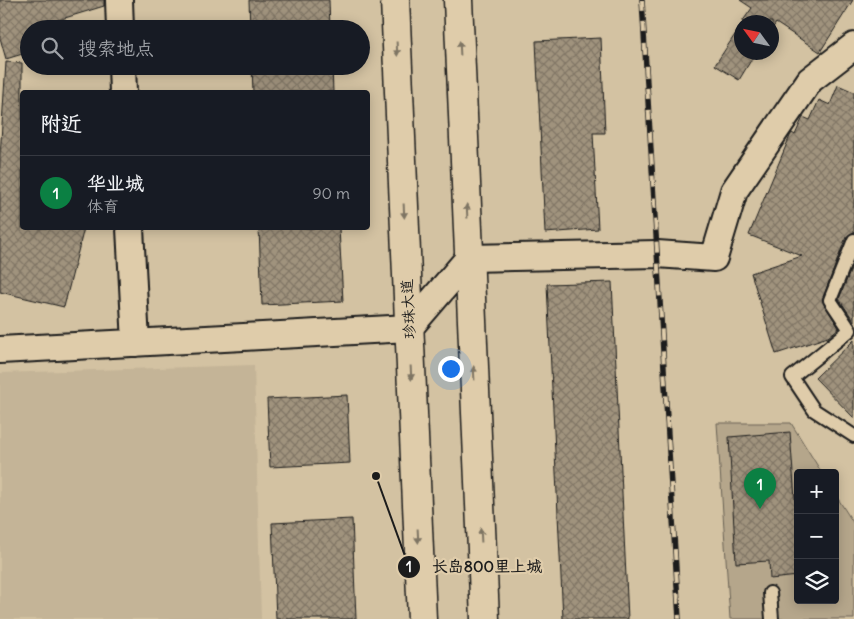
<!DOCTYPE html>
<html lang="zh">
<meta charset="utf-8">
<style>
:root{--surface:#171b24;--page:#242831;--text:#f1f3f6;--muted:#9ea1a6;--line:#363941;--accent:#0b8043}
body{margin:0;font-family:Delius,"LXGW WenKai TC",sans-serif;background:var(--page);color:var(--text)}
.controls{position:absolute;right:15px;bottom:15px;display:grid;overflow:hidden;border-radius:5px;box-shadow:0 2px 12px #0003}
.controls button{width:45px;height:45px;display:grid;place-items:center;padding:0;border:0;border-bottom:1px solid var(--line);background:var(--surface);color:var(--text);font:25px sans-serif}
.compass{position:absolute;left:734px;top:15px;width:45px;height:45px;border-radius:50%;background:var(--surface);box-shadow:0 2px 12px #0003;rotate:303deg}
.you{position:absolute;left:450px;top:368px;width:18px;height:18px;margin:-12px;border:4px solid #fff;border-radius:50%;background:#1a73e8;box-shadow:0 0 0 8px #1a73e833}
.badge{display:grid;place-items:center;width:32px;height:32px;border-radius:50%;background:var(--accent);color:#fff;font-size:16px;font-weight:700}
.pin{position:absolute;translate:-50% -41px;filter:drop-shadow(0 1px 2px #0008)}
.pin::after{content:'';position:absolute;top:26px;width:18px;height:15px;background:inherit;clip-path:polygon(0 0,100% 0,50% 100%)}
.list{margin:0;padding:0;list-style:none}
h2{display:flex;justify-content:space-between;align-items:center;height:65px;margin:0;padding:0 20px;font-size:21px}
h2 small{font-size:16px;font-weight:400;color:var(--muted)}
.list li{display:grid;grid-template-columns:32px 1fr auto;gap:15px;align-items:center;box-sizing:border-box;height:75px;padding:0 20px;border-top:1px solid var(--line)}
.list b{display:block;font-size:19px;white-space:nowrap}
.list p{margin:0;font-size:16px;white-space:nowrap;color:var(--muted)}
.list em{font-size:16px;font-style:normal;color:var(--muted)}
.icon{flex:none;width:28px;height:28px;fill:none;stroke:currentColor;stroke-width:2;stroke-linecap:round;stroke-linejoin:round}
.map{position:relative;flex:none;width:854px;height:619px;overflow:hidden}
.search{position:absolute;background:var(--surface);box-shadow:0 2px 12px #0003;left:20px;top:20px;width:350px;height:55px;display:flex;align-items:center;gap:12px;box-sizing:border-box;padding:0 18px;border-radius:28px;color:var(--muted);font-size:19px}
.panel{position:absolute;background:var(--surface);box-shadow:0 2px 12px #0003;left:20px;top:90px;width:350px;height:140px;border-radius:5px}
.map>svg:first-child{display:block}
.built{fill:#c4b497}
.grass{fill:#b5a68b;stroke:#686154}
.building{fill:url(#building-cross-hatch);stroke:#1c1c1c}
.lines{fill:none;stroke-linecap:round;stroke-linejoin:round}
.lane-casing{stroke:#1c1c1c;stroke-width:16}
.street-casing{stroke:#1c1c1c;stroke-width:30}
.primary-casing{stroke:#1c1c1c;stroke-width:31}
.lane{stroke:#dfccaa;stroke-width:12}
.street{stroke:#dfccaa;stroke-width:26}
.primary{stroke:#dfccaa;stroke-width:28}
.rail-casing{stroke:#1c1c1c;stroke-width:5.5}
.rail{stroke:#dfccaa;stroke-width:4;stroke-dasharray:11;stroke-linecap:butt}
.oneway{fill:#7e7463}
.labels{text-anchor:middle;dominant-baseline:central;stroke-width:4.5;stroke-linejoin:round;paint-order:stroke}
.street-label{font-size:15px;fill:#1c1c1c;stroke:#dfccaa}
.leader{fill:none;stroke:#1c1c1c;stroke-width:2}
.callout-dot{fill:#1c1c1c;stroke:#dfccaa;stroke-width:2}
.mark-label{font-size:15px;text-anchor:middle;font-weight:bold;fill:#fff}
.callout-label{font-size:16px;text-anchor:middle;font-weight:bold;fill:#1c1c1c;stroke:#dfccaa;stroke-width:4.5;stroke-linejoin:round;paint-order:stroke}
</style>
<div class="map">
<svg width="854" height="619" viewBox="0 0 854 619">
<defs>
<pattern id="building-cross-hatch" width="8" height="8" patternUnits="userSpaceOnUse" patternTransform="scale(1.25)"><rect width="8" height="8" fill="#a0937d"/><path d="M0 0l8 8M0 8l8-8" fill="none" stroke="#827766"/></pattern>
</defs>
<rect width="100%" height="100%" fill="#d3c2a2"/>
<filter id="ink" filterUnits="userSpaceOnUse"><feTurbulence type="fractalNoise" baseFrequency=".02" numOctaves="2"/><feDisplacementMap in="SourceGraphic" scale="10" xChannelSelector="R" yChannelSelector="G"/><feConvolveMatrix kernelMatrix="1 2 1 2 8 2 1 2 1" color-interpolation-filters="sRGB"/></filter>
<g filter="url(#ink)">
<path class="built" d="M 254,365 L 261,619 L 0,619 L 0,373 Z"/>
<path class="grass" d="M 717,423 L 791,423 L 822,473 L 798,473 L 798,600 L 835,600 L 835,494 L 854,524 L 854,619 L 730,619 Z"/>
<path class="building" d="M 0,0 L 104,0 L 104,6 L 29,29 L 29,52 L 6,59 L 0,38 Z
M 249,0 L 329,0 L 330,29 L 250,29 Z
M 740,0 L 853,0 L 820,52 L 776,23 L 772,29 L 772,22 L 742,22 L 752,8 Z
M 742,24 L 742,52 L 756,52 L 739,80 L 715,65 Z
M 601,38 L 605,133 L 593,133 L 598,229 L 545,233 L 536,41 Z
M 6,62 L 22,63 L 22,228 L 84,228 L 64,307 L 0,292 L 0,156 Z
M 252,66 L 332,66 L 333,92 L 253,92 Z
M 838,85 L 854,92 L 854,232 L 846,237 L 822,300 L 839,328 L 828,337 L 776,354 L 751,273 L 802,256 L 749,235 L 790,136 L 792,133 L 795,135 L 803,117 L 810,120 L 819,100 L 830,105 Z
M 259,228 L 339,228 L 343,301 L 262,305 Z
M 854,262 L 854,321 L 839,299 Z
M 612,282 L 628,619 L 563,619 L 547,284 Z
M 854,340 L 854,418 L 815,378 Z
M 347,395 L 350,463 L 270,467 L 267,399 Z
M 790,432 L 798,541 L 798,576 L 770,579 L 769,561 L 736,563 L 729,437 Z
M 352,519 L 356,619 L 276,619 L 272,523 Z"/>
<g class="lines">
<defs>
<path id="lane" d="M 854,240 L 830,300 L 850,330 L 792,377 L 814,410 L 854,436
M 770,593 L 772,619"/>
<path id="street" d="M 119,0 L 120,29
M 122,66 L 123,92
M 130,228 L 136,343
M 0,350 L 409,328 L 469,258 L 657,254 L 714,258 L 734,191 L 810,80 L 854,46"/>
<path id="primary" d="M 395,0 L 422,619
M 458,0 L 485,619"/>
</defs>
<use href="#lane" class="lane-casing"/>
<use href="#street" class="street-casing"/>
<use href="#primary" class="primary-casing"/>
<use href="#lane" class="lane"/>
<use href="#street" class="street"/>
<use href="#primary" class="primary"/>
<defs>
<path id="rail" d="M 642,0 L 679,619"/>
</defs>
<use href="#rail" class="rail-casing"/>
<use href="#rail" class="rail"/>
</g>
<defs><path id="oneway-solid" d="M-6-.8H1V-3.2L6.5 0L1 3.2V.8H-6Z" transform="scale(1.25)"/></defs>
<g class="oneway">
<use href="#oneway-solid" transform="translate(460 48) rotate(-93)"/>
<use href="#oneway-solid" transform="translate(397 49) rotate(87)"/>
<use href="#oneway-solid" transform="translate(404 211) rotate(87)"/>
<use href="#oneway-solid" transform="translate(467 211) rotate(-93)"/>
<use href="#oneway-solid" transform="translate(411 373) rotate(87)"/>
<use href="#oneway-solid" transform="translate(474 373) rotate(-93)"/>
<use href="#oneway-solid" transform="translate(481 535) rotate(-93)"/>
<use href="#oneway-solid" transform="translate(418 536) rotate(87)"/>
</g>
</g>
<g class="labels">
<g class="street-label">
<text transform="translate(408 309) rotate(-93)">珍珠大道</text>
</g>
</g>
<path class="leader" d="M376 476L409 567"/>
<g class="callout-dot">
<circle cx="376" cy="476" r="5"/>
<circle cx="409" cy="567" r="12"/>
</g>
<g class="mark-label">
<text x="409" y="572">1</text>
</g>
<g class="callout-label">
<text x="487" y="572">长岛800里上城</text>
</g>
</svg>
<div class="controls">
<button>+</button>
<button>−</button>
<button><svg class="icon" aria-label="layers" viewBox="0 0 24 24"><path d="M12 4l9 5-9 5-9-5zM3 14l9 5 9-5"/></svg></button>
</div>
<svg class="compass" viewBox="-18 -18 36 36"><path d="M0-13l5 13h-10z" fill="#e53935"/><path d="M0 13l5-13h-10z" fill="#9ea1a6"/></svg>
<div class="you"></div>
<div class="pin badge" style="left:760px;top:509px">1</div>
<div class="search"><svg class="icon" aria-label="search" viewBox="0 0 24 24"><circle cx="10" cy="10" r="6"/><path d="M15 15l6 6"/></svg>搜索地点</div>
<section class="panel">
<h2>附近<small></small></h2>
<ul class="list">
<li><span class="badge">1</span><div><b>华业城</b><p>体育</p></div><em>90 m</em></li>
</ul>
</section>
</div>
